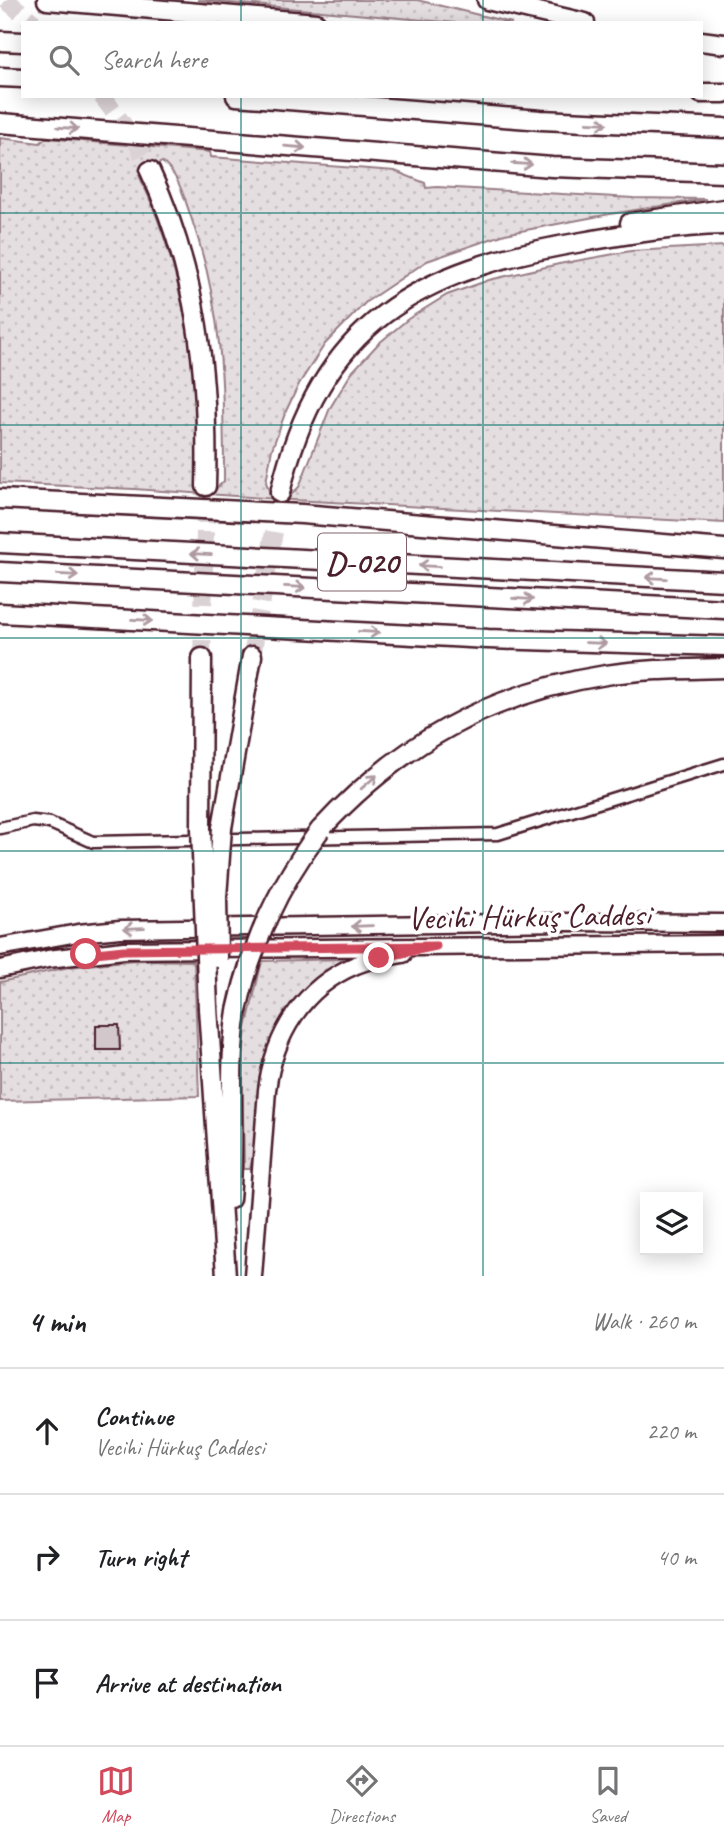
<!DOCTYPE html>
<meta charset="utf-8">
<style>
:root{--surface:#fff;--page:#f2f2f2;--text:#202124;--muted:#757577;--line:#e0e0e0;--accent:#d1495b}
body{margin:0;font-family:Caveat,sans-serif;background:var(--page);color:var(--text)}
.controls{position:absolute;right:21px;bottom:21px;display:grid;overflow:hidden;border-radius:0px;box-shadow:0 4px 18px #0003}
.controls button{width:63px;height:63px;display:grid;place-items:center;padding:0;border:0;border-bottom:2px solid var(--line);background:var(--surface);color:var(--text);font:35px sans-serif}
.stop{position:absolute;width:21px;height:21px;margin:-16px;border:5px solid #d1495b;border-radius:50%;background:#fff}
.stop.end{background:#d1495b;border-color:#fff;box-shadow:0 2px 7px #0008}
.list{margin:0;padding:0;list-style:none}
h2{display:flex;justify-content:space-between;align-items:center;height:91px;margin:0;padding:0 28px;font-size:30px}
h2 small{font-size:23px;font-weight:400;color:var(--muted)}
.list li{display:grid;grid-template-columns:46px 1fr auto;gap:21px;align-items:center;box-sizing:border-box;height:126px;padding:0 28px;border-top:2px solid var(--line)}
.list b{display:block;font-size:26px;white-space:nowrap}
.list p{margin:0;font-size:23px;white-space:nowrap;color:var(--muted)}
.list em{font-size:23px;font-style:normal;color:var(--muted)}
.icon{flex:none;width:38px;height:38px;fill:none;stroke:currentColor;stroke-width:2;stroke-linecap:round;stroke-linejoin:round}
.map{position:relative;flex:none;width:724px;height:1276px;overflow:hidden}
.search{position:absolute;background:var(--surface);box-shadow:0 4px 18px #0003;left:21px;right:21px;top:21px;height:77px;display:flex;align-items:center;gap:18px;box-sizing:border-box;padding:0 24px;border-radius:0px;color:var(--muted);font-size:26px}
.sheet{height:469px;background:var(--surface)}
nav{display:flex;justify-content:space-around;align-items:center;box-sizing:border-box;height:98px;border-top:2px solid var(--line);background:var(--surface);font-size:19px;color:var(--muted)}
nav a{display:grid;justify-items:center;gap:4px}
nav .on{color:var(--accent)}
.map>svg:first-child{display:block}
.grass{fill:url(#grass-dots);stroke:#987e86;stroke-width:2;fill-rule:evenodd}
.building{fill:#d2c7cb;stroke:#4a1f2b;stroke-width:2}
.lines{fill:none;stroke-linecap:round;stroke-linejoin:round}
.highway-tunnel{stroke:#dbd2d5;stroke-width:18;stroke-dasharray:18 9;stroke-linecap:butt}
.street-casing{stroke:#4a1f2b;stroke-width:15}
.primary-casing{stroke:#4a1f2b;stroke-width:21}
.highway-casing{stroke:#4a1f2b;stroke-width:23}
.street{stroke:#fff;stroke-width:10}
.primary{stroke:#fff;stroke-width:16}
.highway{stroke:#fff;stroke-width:18}
.highway-bridge-casing{stroke:#4a1f2b;stroke-width:23;stroke-linecap:butt}
.highway-bridge{stroke:#fff;stroke-width:18}
.oneway{stroke:#ae9aa0}
.route{stroke:#d1495b;stroke-width:9}
.grid{fill:none;stroke:#0f766e;stroke-width:2;stroke-opacity:0.55}
.labels{text-anchor:middle;dominant-baseline:central;stroke-width:7;stroke-linejoin:round;paint-order:stroke}
.shield{fill:#fff;stroke:#80626b;stroke-width:2}
.shield-label{font-size:32px;font-weight:bold;fill:#4a1f2b}
.street-label{font-size:33px;fill:#4a1f2b;stroke:#fff}
</style>
<div class="map">
<svg width="724" height="1276" viewBox="0 0 724 1276">
<defs>
<pattern id="grass-dots" width="8" height="8" patternUnits="userSpaceOnUse" patternTransform="scale(1.75)"><rect width="8" height="8" fill="#e5dee0"/><path d="M2 2h.1M6 6h.1" fill="none" stroke="#c6bec0" stroke-width="1.8" stroke-linecap="round"/></pattern>
</defs>
<rect width="100%" height="100%" fill="#fff"/>
<filter id="ink" filterUnits="userSpaceOnUse"><feTurbulence type="fractalNoise" baseFrequency=".0143" numOctaves="2"/><feDisplacementMap in="SourceGraphic" scale="14" xChannelSelector="R" yChannelSelector="G"/><feConvolveMatrix kernelMatrix="1 2 1 2 8 2 1 2 1" color-interpolation-filters="sRGB"/></filter>
<g filter="url(#ink)">
<path class="grass" d="M 197,0 L 417,0 L 512,23 L 456,23 Z
M 0,138 L 40,143 L 46,138 L 210,152 L 211,157 L 395,171 L 425,183 L 426,188 L 437,187 L 633,198 L 706,199 L 610,214 L 505,234 L 427,261 L 366,302 L 325,344 L 299,384 L 286,411 L 272,449 L 266,482 L 270,494 L 291,495 L 299,487 L 330,408 L 352,372 L 378,344 L 408,319 L 447,295 L 489,280 L 559,264 L 631,251 L 724,246 L 724,523 L 293,500 L 134,489 L 0,483 ZM 162,162 C 179,175 184,197 191,217 C 223,308 224,387 224,481 L 216,489 L 202,487 C 196,376 188,277 139,175 Z
M 348,959 L 324,974 L 325,976 L 298,999 L 259,1129 L 250,1169 L 244,1169 L 242,1064 L 246,1028 L 262,961 Z
M 134,960 L 194,961 L 199,1096 L 0,1101 L 0,982 L 69,967 Z"/>
<path class="building" d="M 96,1025 L 119,1025 L 120,1050 L 96,1050 Z"/>
<g class="lines">
<path class="highway-tunnel" d="M 6,0 L 34,23
M 102,96 L 137,143 L 150,171
M 252,656 L 280,498
M 202,658 L 206,486"/>
<defs>
<path id="street" d="M 0,828 L 33,821 L 50,823 L 93,842 L 498,834 L 724,764"/>
<path id="primary" d="M 0,947 L 78,933 L 120,929 L 563,922 L 724,923
M 0,969 L 48,959 L 124,950 L 724,944
M 253,1276 L 267,1090 C 274,1035 303,987 356,965 C 370,959 387,957 403,954"/>
<path id="highway" d="M 47,0 L 316,23
M 487,0 L 585,23
M 0,41 L 23,42
M 701,41 L 724,44
M 0,77 L 23,78
M 701,93 L 724,93
M 236,96 L 541,120 L 724,128
M 0,123 L 552,167 L 724,173
M 150,171 C 197,271 209,376 206,486
M 630,223 L 724,209
M 280,493 C 319,323 419,269 582,242 C 628,234 677,226 724,225
M 0,499 L 302,514 L 724,549
M 0,543 L 724,581
M 0,572 L 724,609
M 0,613 L 488,639 L 724,646
M 201,828 L 202,658
M 222,828 L 252,656
M 320,830 C 399,744 490,693 606,675 C 645,669 685,669 724,668
M 208,1008 L 226,1276
M 230,1199 C 236,1136 227,1074 237,1011"/>
</defs>
<use href="#street" class="street-casing"/>
<use href="#primary" class="primary-casing"/>
<use href="#highway" class="highway-casing"/>
<use href="#street" class="street"/>
<use href="#primary" class="primary"/>
<use href="#highway" class="highway"/>
<defs>
<path id="highway-bridge" d="M 201,828 L 208,1008
M 218,958 L 217,897 L 222,828
M 237,1011 C 251,944 279,885 320,830"/>
</defs>
<use href="#highway-bridge" class="highway-bridge-casing"/>
<use href="#highway-bridge" class="highway-bridge"/>
</g>
<defs><path id="oneway-shaft" d="M-6 0H5M1.5-3L5.5 0L1.5 3" fill="none" stroke-width="1.6" stroke-linecap="round" stroke-linejoin="round" transform="scale(1.75)"/></defs>
<g class="oneway">
<use href="#oneway-shaft" transform="translate(597 123) rotate(3)"/>
<use href="#oneway-shaft" transform="translate(68 128) rotate(5)"/>
<use href="#oneway-shaft" transform="translate(295 147) rotate(5)"/>
<use href="#oneway-shaft" transform="translate(522 164) rotate(4)"/>
<use href="#oneway-shaft" transform="translate(201 554) rotate(-177)"/>
<use href="#oneway-shaft" transform="translate(429 566) rotate(-177)"/>
<use href="#oneway-shaft" transform="translate(68 575) rotate(3)"/>
<use href="#oneway-shaft" transform="translate(656 578) rotate(-177)"/>
<use href="#oneway-shaft" transform="translate(295 587) rotate(3)"/>
<use href="#oneway-shaft" transform="translate(523 599) rotate(3)"/>
<use href="#oneway-shaft" transform="translate(142 620) rotate(3)"/>
<use href="#oneway-shaft" transform="translate(369 632) rotate(3)"/>
<use href="#oneway-shaft" transform="translate(596 643) rotate(2)"/>
<use href="#oneway-shaft" transform="translate(369 782) rotate(-41)"/>
<use href="#oneway-shaft" transform="translate(362 926) rotate(178)"/>
<use href="#oneway-shaft" transform="translate(134 928) rotate(178)"/>
</g>
</g>
<g class="lines" filter="url(#ink)">
<path class="route" d="M 86,954 L 124,950 L 436,946 L 379,958"/>
</g>
<path class="grid" d="M 241,0 L 241,23M 483,0 L 483,23M 241,96 L 241,1276M 483,96 L 483,1276M 0,213 L 724,213M 0,425 L 724,425M 0,638 L 724,638M 0,851 L 724,851M 0,1063 L 724,1063"/>
<g class="labels">
<rect class="shield" x="318" y="533.5" width="88" height="57" rx="5"/>
<g class="shield-label">
<text x="362" y="562">D-020</text>
</g>
<g class="street-label">
<text transform="translate(529 916) rotate(-1)">Vecihi Hürkuş Caddesi</text>
</g>
</g>
</svg>
<div class="controls">
<button><svg class="icon" aria-label="layers" viewBox="0 0 24 24"><path d="M12 4l9 5-9 5-9-5zM3 14l9 5 9-5"/></svg></button>
</div>
<div class="stop" style="left:86px;top:954px"></div>
<div class="stop end" style="left:379px;top:958px"></div>
<div class="search"><svg class="icon" aria-label="search" viewBox="0 0 24 24"><circle cx="10" cy="10" r="6"/><path d="M15 15l6 6"/></svg>Search here</div>
</div>
<section class="sheet">
<h2>4 min<small>Walk · 260 m</small></h2>
<ul class="list">
<li><svg class="icon" aria-label="ahead" viewBox="0 0 24 24"><path d="M12 20V5M6 11l6-6 6 6"/></svg><div><b>Continue</b><p>Vecihi Hürkuş Caddesi</p></div><em>220 m</em></li>
<li><svg class="icon" aria-label="right" viewBox="0 0 24 24"><path d="M7 20v-9h11M14 6l5 5-5 5"/></svg><div><b>Turn right</b></div><em>40 m</em></li>
<li><svg class="icon" aria-label="arrive" viewBox="0 0 24 24"><path d="M6 21V4h12l-3 4 3 4H6"/></svg><div><b>Arrive at destination</b></div></li>
</ul>
</section>
<nav>
<a class="on"><svg class="icon" aria-label="map" viewBox="0 0 24 24"><path d="M3 6l6-2 6 2 6-2v14l-6 2-6-2-6 2zM9 4v14M15 6v14"/></svg>Map</a>
<a><svg class="icon" aria-label="directions" viewBox="0 0 24 24"><path d="M12 3l9 9-9 9-9-9zM9 14v-3h6M13 9l2 2-2 2"/></svg>Directions</a>
<a><svg class="icon" aria-label="saved" viewBox="0 0 24 24"><path d="M7 4h10v16l-5-4-5 4z"/></svg>Saved</a>
</nav>
